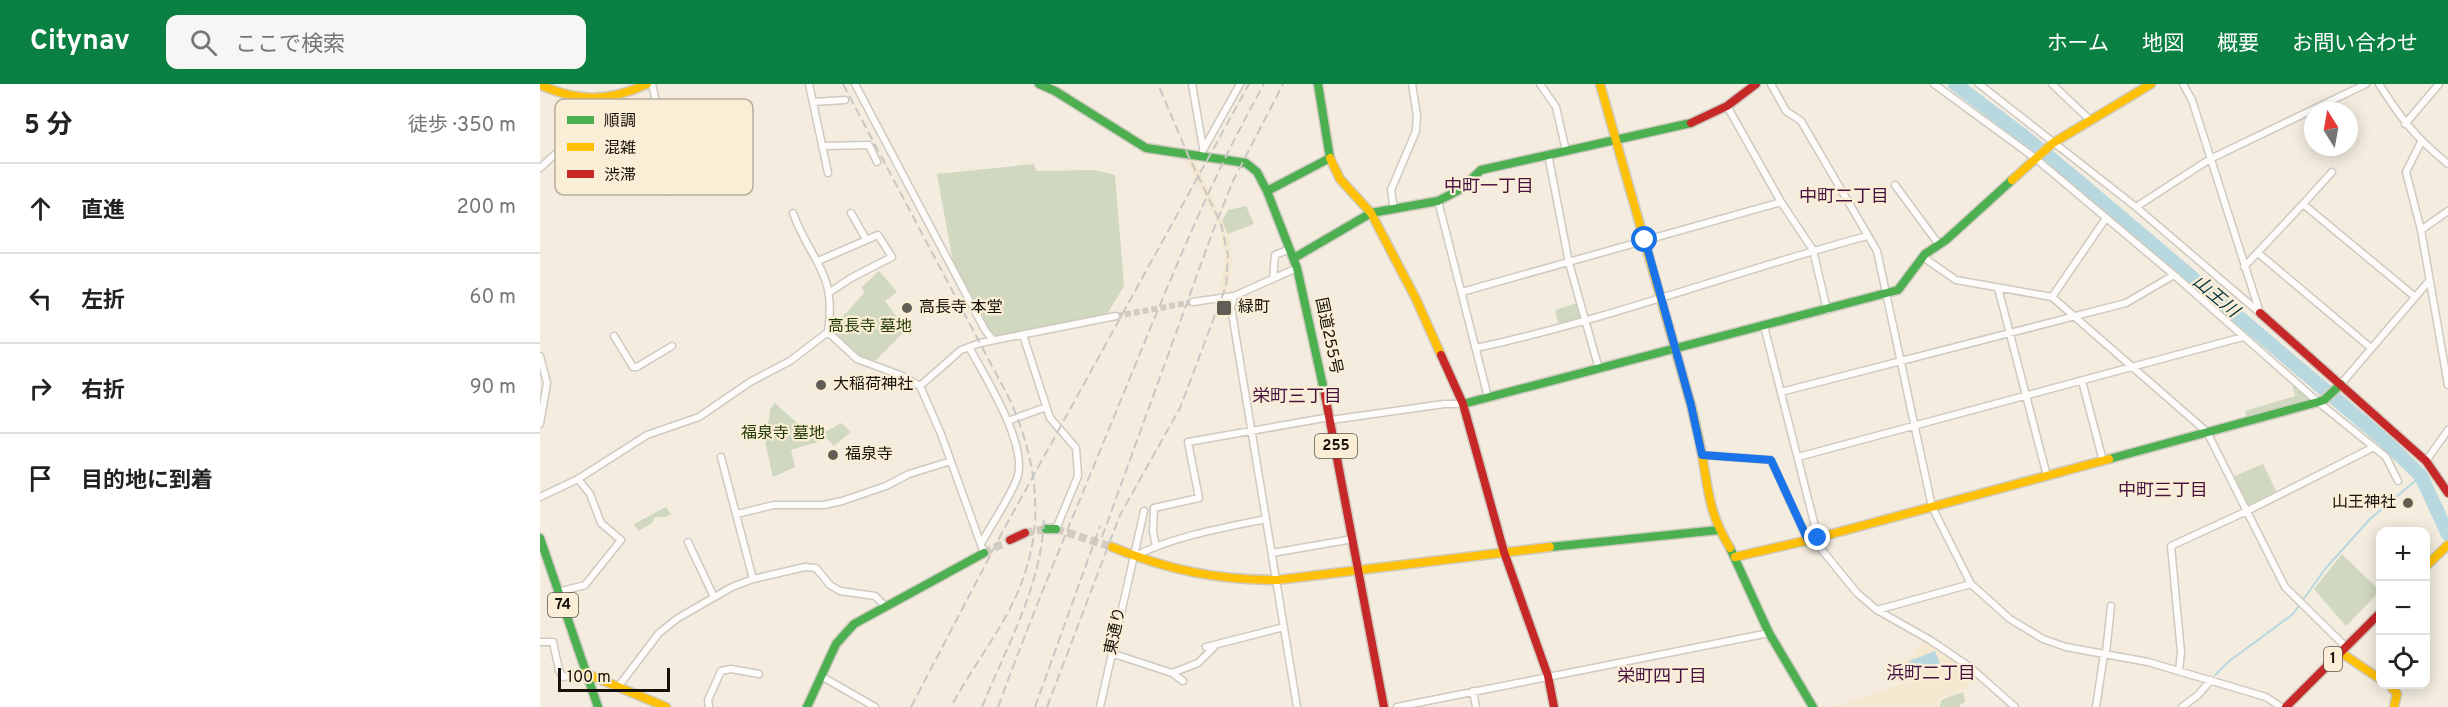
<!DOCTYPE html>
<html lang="ja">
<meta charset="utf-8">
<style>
:root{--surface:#fff;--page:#f6f6f6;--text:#222;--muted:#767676;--line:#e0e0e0;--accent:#0b8043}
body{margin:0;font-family:Overpass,"Noto Sans JP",sans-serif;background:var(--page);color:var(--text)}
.controls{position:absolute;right:18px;bottom:18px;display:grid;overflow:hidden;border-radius:12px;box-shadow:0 3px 15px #0003}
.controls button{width:54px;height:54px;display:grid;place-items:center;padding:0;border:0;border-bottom:2px solid var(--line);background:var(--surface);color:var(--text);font:30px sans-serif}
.compass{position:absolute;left:1764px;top:18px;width:54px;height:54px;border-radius:50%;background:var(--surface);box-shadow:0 3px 15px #0003;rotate:349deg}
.scale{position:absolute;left:18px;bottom:15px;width:112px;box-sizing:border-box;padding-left:6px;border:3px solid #16110a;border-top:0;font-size:16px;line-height:21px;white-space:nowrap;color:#16110a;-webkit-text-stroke:4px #fbeed7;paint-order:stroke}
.stop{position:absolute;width:18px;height:18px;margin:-14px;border:4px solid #1a73e8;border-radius:50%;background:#fff}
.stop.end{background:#1a73e8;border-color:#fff;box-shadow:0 2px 6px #0008}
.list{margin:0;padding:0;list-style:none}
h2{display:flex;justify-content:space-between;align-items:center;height:78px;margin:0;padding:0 24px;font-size:26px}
h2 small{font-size:20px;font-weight:400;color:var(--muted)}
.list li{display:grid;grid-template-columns:39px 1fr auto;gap:18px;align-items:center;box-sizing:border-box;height:90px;padding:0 24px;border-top:2px solid var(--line)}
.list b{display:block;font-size:22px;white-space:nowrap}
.list em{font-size:20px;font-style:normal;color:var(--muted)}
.icon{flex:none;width:33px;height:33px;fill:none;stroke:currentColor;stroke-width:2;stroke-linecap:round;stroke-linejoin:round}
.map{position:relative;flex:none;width:1908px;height:623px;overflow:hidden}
header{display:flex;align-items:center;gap:36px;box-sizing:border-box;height:84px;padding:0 30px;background:var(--accent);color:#fff}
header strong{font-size:28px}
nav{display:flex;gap:33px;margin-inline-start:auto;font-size:21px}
.search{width:420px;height:54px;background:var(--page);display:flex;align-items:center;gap:15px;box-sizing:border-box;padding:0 21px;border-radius:12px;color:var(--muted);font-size:22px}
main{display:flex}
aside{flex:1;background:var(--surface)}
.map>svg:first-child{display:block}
.built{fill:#f4e8d1}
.green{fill:#d0d8bf}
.water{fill:#b6d8de}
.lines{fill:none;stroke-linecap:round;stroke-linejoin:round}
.stream{stroke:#b6d8de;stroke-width:2}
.river{stroke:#b6d8de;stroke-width:14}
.street-tunnel{stroke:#d2cbbf;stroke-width:6;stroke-dasharray:6 3;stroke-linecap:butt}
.secondary-tunnel{stroke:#d2cbbf;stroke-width:8;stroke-dasharray:8 4;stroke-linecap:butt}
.street-casing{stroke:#cfcac0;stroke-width:9}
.fast-casing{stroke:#cfcac0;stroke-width:11}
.slow-casing{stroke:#cfcac0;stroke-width:11}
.jam-casing{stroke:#cfcac0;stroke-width:11}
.street{stroke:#fdfcfa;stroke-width:6}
.fast{stroke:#4caf50;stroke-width:8}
.slow{stroke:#ffc107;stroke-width:8}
.jam{stroke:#c62828;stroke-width:8}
.rail{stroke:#c9c7c4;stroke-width:2;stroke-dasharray:9 4.5;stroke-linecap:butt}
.route{stroke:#1a73e8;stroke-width:8}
.poi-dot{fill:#635e55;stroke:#fbeed7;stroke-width:2}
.labels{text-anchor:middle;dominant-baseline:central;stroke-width:4.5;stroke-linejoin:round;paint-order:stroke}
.shield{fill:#fbeed7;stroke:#5b5348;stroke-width:1.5}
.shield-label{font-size:15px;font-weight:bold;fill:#16110a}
.poi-label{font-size:16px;fill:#16110a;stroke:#fbeed7;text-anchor:start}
.park-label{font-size:16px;fill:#1f3900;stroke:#fbeed7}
.street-label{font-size:16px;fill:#16110a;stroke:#fbeed7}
.neighbourhood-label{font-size:18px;fill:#481442;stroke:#fbeed7}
.water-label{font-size:18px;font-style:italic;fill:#063842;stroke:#fbeed7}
.key{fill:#fbeed7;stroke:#b6ac9a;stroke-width:1.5}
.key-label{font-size:16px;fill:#16110a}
</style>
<header>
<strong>Citynav</strong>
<div class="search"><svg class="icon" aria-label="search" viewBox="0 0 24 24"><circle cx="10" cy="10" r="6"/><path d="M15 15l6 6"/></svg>ここで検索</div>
<nav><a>ホーム</a><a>地図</a><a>概要</a><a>お問い合わせ</a></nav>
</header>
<main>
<aside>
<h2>5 分<small>徒歩 · 350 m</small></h2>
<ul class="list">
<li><svg class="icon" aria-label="ahead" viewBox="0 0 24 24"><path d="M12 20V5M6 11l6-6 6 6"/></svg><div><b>直進</b></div><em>200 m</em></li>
<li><svg class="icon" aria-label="left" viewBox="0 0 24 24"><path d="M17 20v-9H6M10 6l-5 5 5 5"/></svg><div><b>左折</b></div><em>60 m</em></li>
<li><svg class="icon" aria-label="right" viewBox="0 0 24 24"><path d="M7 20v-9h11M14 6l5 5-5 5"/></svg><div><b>右折</b></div><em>90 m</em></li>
<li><svg class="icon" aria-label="arrive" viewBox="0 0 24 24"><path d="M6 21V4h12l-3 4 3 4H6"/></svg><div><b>目的地に到着</b></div></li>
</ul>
</aside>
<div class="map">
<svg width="1908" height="623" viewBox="0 0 1908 623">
<rect width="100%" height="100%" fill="#f3ecdf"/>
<path class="built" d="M 645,75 L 654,75 L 689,149 L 692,177 L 687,209 L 680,207 L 685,174 L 679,143 Z
M 1384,556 L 1424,582 L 1429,604 L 1399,615 L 1398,623 L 1292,623 L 1371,597 L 1364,575 L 1372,572 Z"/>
<path class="green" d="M 494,80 L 496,87 L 554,86 L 575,91 L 584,202 L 567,230 L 454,253 L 447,244 L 413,178 L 397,90 Z
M 706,122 L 714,140 L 688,150 L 682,137 L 688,126 Z
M 339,187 L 357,208 L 345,217 L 366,246 L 334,278 C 315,272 305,260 292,245 L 324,209 L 322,203 Z
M 1038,219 L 1042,234 L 1019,242 L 1015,226 Z
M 1752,299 L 1772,317 L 1707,334 L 1705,327 L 1755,312 Z
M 235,319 L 266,347 L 287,347 L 301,339 L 311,348 L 294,362 L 287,355 L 251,366 L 255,383 L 233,393 L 223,348 L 229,336 L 230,325 Z
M 1723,380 L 1737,409 L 1708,425 L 1692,393 Z
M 126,423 L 131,430 L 126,433 L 115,433 L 112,439 L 98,447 L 94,440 Z
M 1802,470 L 1840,507 L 1806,542 L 1774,505 Z
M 1423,608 L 1425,618 L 1419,621 L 1420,623 L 1400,623 L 1401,616 Z"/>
<path class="water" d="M 1395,567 L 1400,579 L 1373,589 L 1369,577 Z"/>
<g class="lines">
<path class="stream" d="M 1675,591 L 1688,578 L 1753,530 L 1785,485 L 1830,435 L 1881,392"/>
<path class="river" d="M 1415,0 L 1481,50 L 1537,96 L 1844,356 L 1881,392 L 1908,450"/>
<path class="street-tunnel" d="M 576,232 L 653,218"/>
<path class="secondary-tunnel" d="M 516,445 L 572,463
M 485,449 L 506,445
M 444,469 L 470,456"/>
<defs>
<path id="street" d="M 112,0 L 124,52 L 110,57 L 122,103 L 129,107 C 153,98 183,87 207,98
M 269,0 L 288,89
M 315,0 L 445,246 L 453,256
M 652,0 L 663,64
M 1000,0 L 1016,23 L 1026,67
M 1231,0 L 1246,27 L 1261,37 L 1337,167 L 1392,423 L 1431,500 L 1470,535 L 1503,555 L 1526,563 L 1608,578 L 1726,613 L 1741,623
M 1394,0 L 1495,74 L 1634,191 L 1778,318 L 1846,373 L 1858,397
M 1439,0 L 1596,123 L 1720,229
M 1512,0 L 1551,37
M 1643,0 L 1652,16 L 1720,229
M 1839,0 C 1862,36 1875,53 1908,80
M 273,18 L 305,16
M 1187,22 L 1241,118 L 1273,166 L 1287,226
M 1865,40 L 1899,0
M 1881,58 L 1866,88 L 1881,146 L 1908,301
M 283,62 L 329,61 L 337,78
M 663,66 L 700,0
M 1008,70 L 1029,179 L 1059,285
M 0,84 L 22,64 L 58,16
M 1355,101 L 1397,158
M 898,117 L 948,313
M 1763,120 L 1792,88
M 1596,123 L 1670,75 L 1826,0
M 854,125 L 851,106 L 876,47 L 877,32 L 872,0
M 311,129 L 326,155
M 1881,146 L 1908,127
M 1718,169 L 1831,264
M 1383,173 L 1416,196 L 1512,213 L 1667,348 L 1745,503 L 1806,563
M 278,177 L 338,151 L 352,173 L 311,194 L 290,208
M 1704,183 L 1763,120 L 1874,212
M 733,195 L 735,171 L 750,165
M 1458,204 L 1507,392
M 922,208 L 1241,118
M 694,212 L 691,223 L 757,623
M 1512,213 L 1566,134
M 653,218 L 694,212 L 757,184
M 1224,242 L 1278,454
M 288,248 L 317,275 L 360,291 L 380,302 L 401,350 L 444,469
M 483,251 L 510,334 L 536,364 L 538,392 L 516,445
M 74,252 L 93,283 L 97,283 L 132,262
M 429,263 C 445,293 486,357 478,391 C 475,406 449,444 441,460
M 936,264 C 1068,236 1196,187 1327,152
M 0,272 L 7,299 L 0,340
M 1542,297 L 1563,377
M 1801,300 L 1889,197
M 380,302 L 421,266 L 440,259 L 576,232
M 1241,308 L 1586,219 L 1634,191
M 791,336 L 904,320 L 923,320
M 468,337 L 506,323
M 1162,371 L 1231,376 L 1268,457
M 181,373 L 213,495
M 1258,373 L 1703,253
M 1886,377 L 1908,346
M 0,413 L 38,395 L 107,351 L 159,333 L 210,298 L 250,277 L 288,248 C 297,187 271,179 253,129
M 197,430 L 234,421 L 284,421 L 302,417 L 346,402 L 369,390 L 411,377
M 1273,455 L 1317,509 L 1337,526 L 1390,556 L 1430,583 L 1475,623
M 148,458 L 174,513
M 616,463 L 613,447 L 614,424 L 659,414 L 648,358 L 790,333
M 732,469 L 813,455
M 595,472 C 635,452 682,444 726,435
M 18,508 L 45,501 L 81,456 L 61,439 L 50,410 L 38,395
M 1337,526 L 1431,500
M 0,558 L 13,558 L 19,586 L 23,593 L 45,589
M 666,563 L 744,543
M 571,569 L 632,589 L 643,597
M 1566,569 L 1571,522
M 1639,587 L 1641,568 L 1631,462 L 1707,427 L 1834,363
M 632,589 L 658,579 L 674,563
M 281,592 L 335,623
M 78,603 L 119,549 L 138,534 L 192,503 L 213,495 L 265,483 L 276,484 L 290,501 L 300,507 L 335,512 L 345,522
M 933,607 L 936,623
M 169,623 L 168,616 L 181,587 L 191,585 L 219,590
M 560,623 L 604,427
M 857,623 L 1229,549
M 1556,623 L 1564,570
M 1642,623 L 1658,611 L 1671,596"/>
<path id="fast" d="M 499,0 L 515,7 L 606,64 L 706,79 L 717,88 L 727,107
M 778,0 L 790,74 L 727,107 L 757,184 L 785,311
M 754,174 L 831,129 L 898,117 L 921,105 L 941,86 L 1151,39
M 923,320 L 1358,206 L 1385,170 L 1406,156 L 1472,96
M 1569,375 L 1778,318 L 1784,316 L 1801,300
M 506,445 L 516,445
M 0,454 L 58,623
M 1010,463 L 1179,446
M 1190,464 L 1229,549 L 1273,623
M 267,623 L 296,560 L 314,540 L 444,469"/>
<path id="slow" d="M 1060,0 L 1151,321 C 1155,338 1159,354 1162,371 C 1169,410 1169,429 1190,464
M 0,1 C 38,18 69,18 107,0
M 790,74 L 800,95 L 831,129 L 876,215 L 901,271
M 1472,96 L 1513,59 L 1611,0
M 572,463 C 628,486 677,496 737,496 L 1010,463
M 1195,473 L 1273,455 L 1569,375
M 1886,482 L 1908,461
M 1800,568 L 1840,595
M 45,589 L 126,623
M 1849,600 L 1857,610 L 1854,623"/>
<path id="jam" d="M 1151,39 L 1187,22 L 1216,0
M 1720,229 L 1886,377 L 1908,409
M 901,271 L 923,320 L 964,468 L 1008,592 L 1014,623
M 785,311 L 844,623
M 470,456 L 485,449
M 1746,623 L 1840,529"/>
</defs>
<use href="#street" class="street-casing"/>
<use href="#fast" class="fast-casing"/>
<use href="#slow" class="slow-casing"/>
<use href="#jam" class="jam-casing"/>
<use href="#street" class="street"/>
<use href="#fast" class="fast"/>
<use href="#slow" class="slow"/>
<use href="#jam" class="jam"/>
<path class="rail" d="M 303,0 L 470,316 C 503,391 506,460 466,532 C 449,563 427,592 411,623
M 562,453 L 673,147 L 693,97 L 743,0
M 371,623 L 463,447 L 709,0
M 442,623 C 467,561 502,502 504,433
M 458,623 C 495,522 537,423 578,323 C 623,214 666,103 724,0
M 495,623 L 560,442
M 507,623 L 580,431 L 640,324 L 686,202 L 688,171 L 681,140 L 648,71 L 618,0"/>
</g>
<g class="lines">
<path class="route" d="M 1105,156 L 1151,321 L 1162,371 L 1231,376 L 1268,456 L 1278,454"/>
</g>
<g class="poi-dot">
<circle cx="367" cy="224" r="6"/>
<rect x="676" y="216" width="16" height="16" rx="3"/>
<circle cx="281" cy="301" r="6"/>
<circle cx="293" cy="371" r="6"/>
<circle cx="1868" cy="419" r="6"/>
</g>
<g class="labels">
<g class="shield">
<rect x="775" y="350" width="42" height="24" rx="4.5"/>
<rect x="8" y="509" width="30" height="24" rx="4.5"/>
<rect x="1784" y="563" width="18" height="24" rx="4.5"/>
</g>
<g class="shield-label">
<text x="796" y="362">255</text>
<text x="23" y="521">74</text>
<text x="1793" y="575">1</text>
</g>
<g class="poi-label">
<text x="379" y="224">高長寺 本堂</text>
<text x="698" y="224">緑町</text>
<text x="293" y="301">大稲荷神社</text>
<text x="305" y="371">福泉寺</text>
<text x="1856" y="419" text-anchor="end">山王神社</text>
</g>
<g class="park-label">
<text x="330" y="243">高長寺 墓地</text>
<text x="243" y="350">福泉寺 墓地</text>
</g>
<g class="street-label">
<text transform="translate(788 252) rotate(78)">国道255号</text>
<text transform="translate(576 547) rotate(-78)">東通り</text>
</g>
<g class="neighbourhood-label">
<text x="949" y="103">中町一丁目</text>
<text x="1304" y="113">中町二丁目</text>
<text x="757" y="313">栄町三丁目</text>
<text x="1623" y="407">中町三丁目</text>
<text x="1391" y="590">浜町二丁目</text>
<text x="1122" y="593">栄町四丁目</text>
</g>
<g class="water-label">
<text transform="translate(1675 213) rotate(40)">山王川</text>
</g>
</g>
<rect x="15" y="15" width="198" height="96" rx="9" class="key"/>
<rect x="27" y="32" width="27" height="8" fill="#4caf50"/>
<rect x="27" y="59" width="27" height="8" fill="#ffc107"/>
<rect x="27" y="86" width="27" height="8" fill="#c62828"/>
<g class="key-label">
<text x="64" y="42">順調</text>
<text x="64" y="69">混雑</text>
<text x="64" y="96">渋滞</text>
</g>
</svg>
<div class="controls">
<button>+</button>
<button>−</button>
<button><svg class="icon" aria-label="locate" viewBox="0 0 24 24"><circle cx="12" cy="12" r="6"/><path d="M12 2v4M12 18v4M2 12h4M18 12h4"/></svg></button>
</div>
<svg class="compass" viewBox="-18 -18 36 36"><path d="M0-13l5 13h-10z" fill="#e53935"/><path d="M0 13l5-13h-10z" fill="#767676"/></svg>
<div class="scale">100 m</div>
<div class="stop" style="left:1105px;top:156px"></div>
<div class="stop end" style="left:1278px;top:454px"></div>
</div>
</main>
